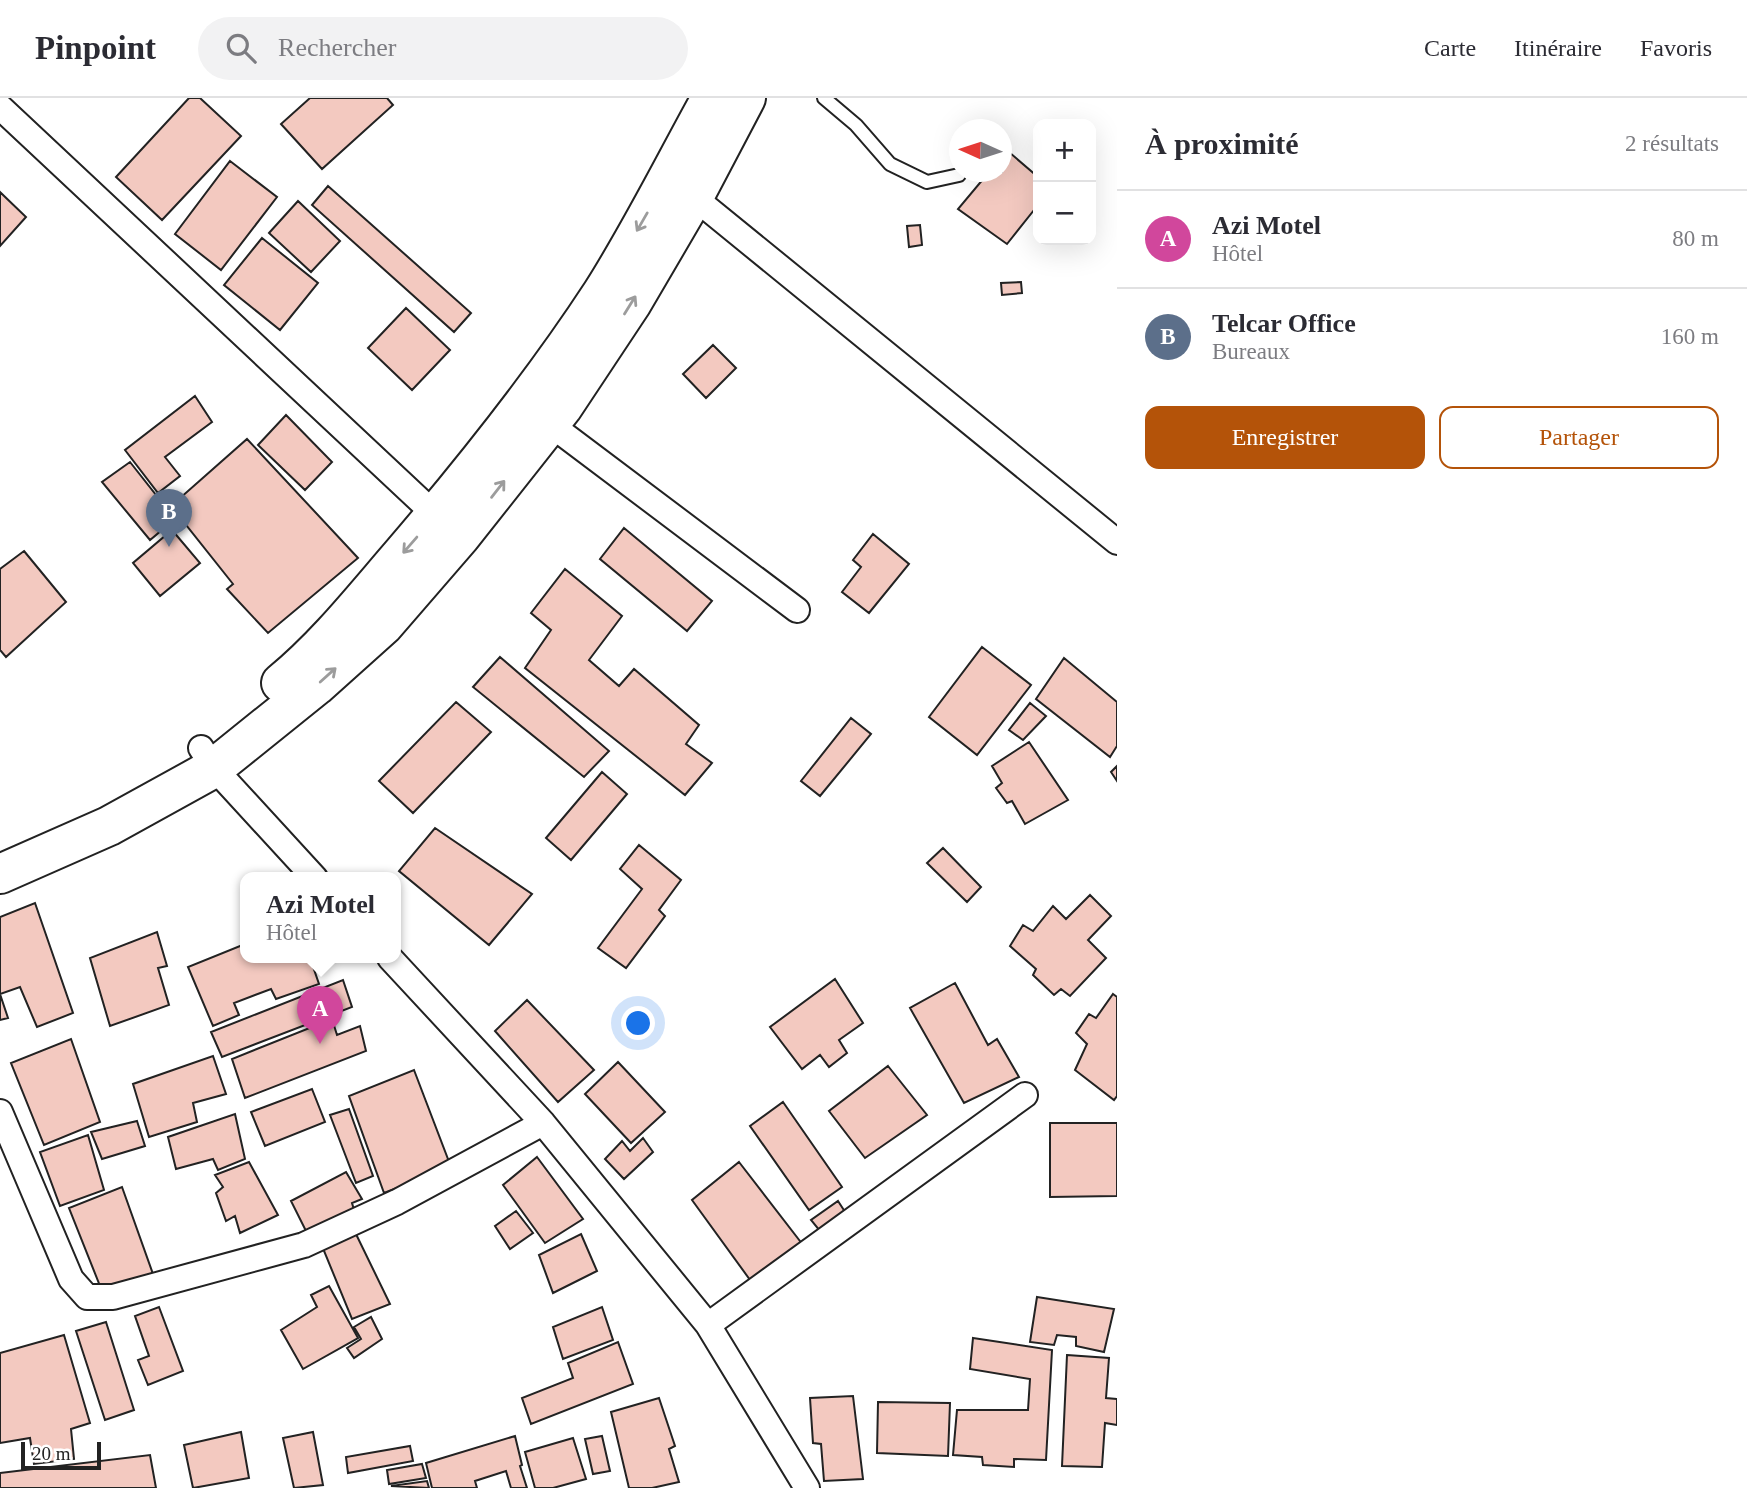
<!DOCTYPE html>
<html lang="fr">
<meta charset="utf-8">
<style>
:root{--surface:#fff;--page:#f2f2f3;--text:#2b2b33;--muted:#7c7c81;--line:#e1e1e2;--accent:#b45309}
body{margin:0;font-family:Georgia,serif;background:var(--page);color:var(--text)}
.controls{position:absolute;right:21px;top:21px;display:grid;overflow:hidden;border-radius:14px;box-shadow:0 7px 28px #0002}
.controls button{width:63px;height:63px;display:grid;place-items:center;padding:0;border:0;border-bottom:2px solid var(--line);background:var(--surface);color:var(--text);font:35px sans-serif}
.compass{position:absolute;left:949px;top:21px;width:63px;height:63px;border-radius:50%;background:var(--surface);box-shadow:0 7px 28px #0002;rotate:273deg}
.scale{position:absolute;left:21px;bottom:18px;width:80px;box-sizing:border-box;padding-left:7px;border:4px solid #222;border-top:0;font-size:19px;line-height:24px;white-space:nowrap;color:#222;-webkit-text-stroke:5px #fff;paint-order:stroke}
.you{position:absolute;left:639px;top:926px;width:24px;height:24px;margin:-18px;border:5px solid #fff;border-radius:50%;background:#1a73e8;box-shadow:0 0 0 10px #1a73e833}
.badge{display:grid;place-items:center;width:46px;height:46px;border-radius:50%;background:var(--accent);color:#fff;font-size:23px;font-weight:700}
.pin{position:absolute;translate:-50% -58px;filter:drop-shadow(0 2px 4px #0008)}
.pin::after{content:'';position:absolute;top:37px;width:24px;height:21px;background:inherit;clip-path:polygon(0 0,100% 0,50% 100%)}
.popup{position:absolute;left:240px;top:774px;width:161px;height:91px;box-sizing:border-box;display:grid;place-content:center;border-radius:14px;background:var(--surface);filter:drop-shadow(0 2px 5px #0005);font-size:23px;white-space:nowrap;color:var(--muted)}
.popup b{font-size:26px;color:var(--text)}
.popup::after{content:'';position:absolute;left:50%;top:100%;margin-left:-14px;border:14px solid transparent;border-top-color:var(--surface)}
.list{margin:0;padding:0;list-style:none}
h2{display:flex;justify-content:space-between;align-items:center;height:91px;margin:0;padding:0 28px;font-size:30px}
h2 small{font-size:23px;font-weight:400;color:var(--muted)}
.list li{display:grid;grid-template-columns:46px 1fr auto;gap:21px;align-items:center;box-sizing:border-box;height:98px;padding:0 28px;border-top:2px solid var(--line)}
.list b{display:block;font-size:26px;white-space:nowrap}
.list p{margin:0;font-size:23px;white-space:nowrap;color:var(--muted)}
.list em{font-size:23px;font-style:normal;color:var(--muted)}
.actions{display:flex;gap:14px;padding:21px 28px}
.actions a{flex:1;padding:16px 0;border:2px solid var(--accent);border-radius:14px;text-align:center;font-size:24px;color:var(--accent)}
.actions .main{background:var(--accent);color:#fff}
.icon{flex:none;width:38px;height:38px;fill:none;stroke:currentColor;stroke-width:2;stroke-linecap:round;stroke-linejoin:round}
.map{position:relative;flex:none;width:1117px;height:1390px;overflow:hidden}
header{display:flex;align-items:center;gap:42px;box-sizing:border-box;height:98px;padding:0 35px;background:var(--surface);border-bottom:2px solid var(--line)}
header strong{font-size:33px}
nav{display:flex;gap:38px;margin-inline-start:auto;font-size:24px}
.search{width:490px;height:63px;background:var(--page);display:flex;align-items:center;gap:18px;box-sizing:border-box;padding:0 24px;border-radius:38px;color:var(--muted);font-size:26px}
main{display:flex}
aside{flex:1;background:var(--surface)}
.map>svg:first-child{display:block}
.building{fill:#f3c9c0;stroke:#222;stroke-width:2}
.lines{fill:none;stroke-linecap:round;stroke-linejoin:round}
.service-casing{stroke:#222;stroke-width:16}
.minor-casing{stroke:#222;stroke-width:28}
.trunk-casing{stroke:#222;stroke-width:42}
.service{stroke:#fff;stroke-width:12}
.minor{stroke:#fff;stroke-width:24}
.trunk{stroke:#fff;stroke-width:38}
.oneway{stroke:#9c9c9c}
</style>
<header>
<strong>Pinpoint</strong>
<div class="search"><svg class="icon" aria-label="search" viewBox="0 0 24 24"><circle cx="10" cy="10" r="6"/><path d="M15 15l6 6"/></svg>Rechercher</div>
<nav><a>Carte</a><a>Itinéraire</a><a>Favoris</a></nav>
</header>
<main>
<div class="map">
<svg width="1117" height="1390" viewBox="0 0 1117 1390">
<rect width="100%" height="100%" fill="#fff"/>
<path class="building" d="M 189,0 L 200,0 L 241,38 L 162,122 L 116,79 Z
M 310,0 L 387,0 L 393,7 L 322,71 L 281,26 Z
M 1002,48 L 1038,79 L 1038,107 L 1007,146 L 958,111 L 989,74 L 1002,74 Z
M 230,63 L 277,99 L 221,172 L 175,136 Z
M 328,88 L 471,215 L 454,234 L 312,107 Z
M 0,94 L 26,119 L 0,148 Z
M 298,103 L 340,143 L 311,174 L 269,135 Z
M 920,127 L 922,147 L 909,149 L 907,128 Z
M 262,140 L 318,185 L 280,232 L 224,187 Z
M 1021,184 L 1022,195 L 1002,197 L 1001,185 Z
M 406,210 L 450,252 L 412,292 L 368,250 Z
M 713,247 L 736,270 L 706,300 L 683,276 Z
M 195,298 L 212,324 L 165,359 L 180,378 L 158,395 L 125,352 Z
M 286,317 L 332,364 L 305,392 L 258,347 Z
M 247,341 L 358,460 L 268,535 L 227,491 L 233,486 L 171,408 Z
M 130,364 L 175,421 L 150,442 L 102,384 Z
M 624,430 L 712,503 L 687,533 L 600,461 Z
M 172,432 L 200,465 L 160,498 L 133,465 Z
M 873,436 L 909,466 L 869,515 L 842,494 L 861,469 L 853,462 Z
M 24,453 L 66,504 L 6,559 L 0,552 L 0,471 Z
M 565,471 L 622,518 L 589,562 L 619,588 L 634,571 L 699,627 L 686,646 L 712,665 L 685,697 L 525,570 L 551,532 L 531,515 Z
M 982,549 L 1031,587 L 977,657 L 929,619 Z
M 500,559 L 609,653 L 584,679 L 473,589 Z
M 1064,560 L 1117,604 L 1117,648 L 1110,659 L 1036,601 Z
M 456,604 L 491,634 L 413,715 L 379,683 Z
M 1030,605 L 1046,618 L 1023,642 L 1009,632 Z
M 851,620 L 871,636 L 820,698 L 801,683 Z
M 1029,644 L 1068,702 L 1025,726 L 1012,703 L 1007,705 L 996,690 L 1002,685 L 992,668 Z
M 1117,668 L 1117,683 L 1111,674 Z
M 602,674 L 627,696 L 571,762 L 546,740 Z
M 435,730 L 532,796 L 489,847 L 399,773 Z
M 639,747 L 681,782 L 659,812 L 665,818 L 626,870 L 598,850 L 642,791 L 620,771 Z
M 943,750 L 981,789 L 967,804 L 927,765 Z
M 1090,797 L 1111,818 L 1088,842 L 1106,860 L 1070,898 L 1061,891 L 1054,897 L 1033,877 L 1036,871 L 1010,848 L 1023,827 L 1033,833 L 1053,808 L 1066,821 Z
M 35,805 L 73,915 L 37,929 L 20,889 L 0,896 L 8,920 L 0,922 L 0,819 Z
M 157,834 L 167,868 L 158,870 L 169,907 L 110,928 L 90,860 Z
M 245,846 L 245,860 L 310,860 L 319,886 L 276,901 L 271,891 L 234,905 L 239,917 L 213,928 L 188,869 Z
M 835,881 L 863,925 L 839,942 L 847,955 L 829,969 L 820,957 L 802,971 L 770,929 Z
M 343,882 L 352,909 L 222,959 L 211,934 Z
M 955,885 L 988,947 L 997,941 L 1019,979 L 964,1005 L 910,910 Z
M 1113,896 L 1117,899 L 1117,998 L 1114,1002 L 1075,972 L 1087,946 L 1076,935 L 1089,916 L 1096,920 Z
M 527,902 L 594,972 L 558,1004 L 495,933 Z
M 332,921 L 337,937 L 360,928 L 366,953 L 245,1000 L 232,961 Z
M 71,941 L 100,1024 L 44,1047 L 11,965 Z
M 213,958 L 226,996 L 193,1005 L 197,1024 L 149,1039 L 133,986 Z
M 618,964 L 665,1014 L 631,1045 L 585,996 Z
M 888,968 L 927,1017 L 865,1060 L 829,1013 Z
M 414,972 L 451,1069 L 384,1095 L 349,998 Z
M 312,991 L 325,1024 L 265,1048 L 251,1014 Z
M 783,1004 L 842,1089 L 809,1112 L 750,1028 Z
M 349,1011 L 373,1078 L 356,1085 L 330,1017 Z
M 235,1016 L 245,1061 L 218,1072 L 213,1061 L 176,1071 L 168,1039 Z
M 137,1023 L 145,1048 L 102,1061 L 91,1034 Z
M 1050,1025 L 1117,1025 L 1117,1098 L 1050,1099 Z
M 88,1037 L 104,1092 L 60,1108 L 40,1054 Z
M 643,1040 L 653,1054 L 624,1081 L 605,1061 L 622,1043 L 630,1053 Z
M 537,1059 L 583,1121 L 545,1145 L 503,1087 Z
M 249,1064 L 278,1117 L 240,1135 L 235,1118 L 226,1123 L 216,1095 L 223,1089 L 215,1077 Z
M 739,1064 L 803,1147 L 753,1186 L 692,1102 Z
M 346,1074 L 362,1101 L 352,1105 L 355,1115 L 307,1135 L 291,1103 Z
M 122,1089 L 153,1176 L 102,1193 L 69,1110 Z
M 838,1103 L 849,1120 L 824,1138 L 811,1122 Z
M 516,1113 L 533,1135 L 510,1151 L 495,1128 Z
M 354,1132 L 390,1206 L 352,1221 L 322,1148 Z
M 581,1136 L 597,1173 L 553,1195 L 539,1157 Z
M 329,1188 L 358,1240 L 303,1271 L 281,1232 L 317,1209 L 311,1197 Z
M 1037,1199 L 1114,1211 L 1104,1254 L 1076,1248 L 1076,1239 L 1057,1237 L 1054,1247 L 1030,1244 Z
M 159,1209 L 183,1273 L 148,1287 L 138,1262 L 149,1258 L 135,1218 Z
M 602,1209 L 613,1242 L 563,1261 L 553,1229 Z
M 371,1219 L 382,1241 L 354,1260 L 347,1250 L 361,1241 L 354,1229 Z
M 106,1224 L 134,1312 L 105,1322 L 76,1233 Z
M 64,1237 L 90,1325 L 71,1331 L 74,1361 L 34,1366 L 30,1340 L 0,1345 L 0,1255 Z
M 973,1240 L 1052,1252 L 1046,1362 L 1014,1361 L 1014,1369 L 983,1367 L 982,1359 L 953,1357 L 957,1312 L 1028,1312 L 1030,1281 L 970,1271 Z
M 618,1244 L 633,1286 L 531,1326 L 522,1300 L 573,1280 L 568,1265 Z
M 1067,1257 L 1109,1260 L 1106,1300 L 1117,1301 L 1117,1327 L 1105,1325 L 1102,1369 L 1062,1368 Z
M 853,1298 L 863,1381 L 824,1383 L 821,1346 L 813,1345 L 810,1300 Z
M 659,1300 L 675,1348 L 669,1351 L 679,1384 L 652,1390 L 629,1390 L 611,1314 Z
M 878,1304 L 950,1305 L 948,1358 L 877,1355 Z
M 241,1334 L 249,1380 L 193,1390 L 184,1347 Z
M 313,1334 L 323,1387 L 294,1390 L 283,1340 Z
M 515,1338 L 522,1367 L 520,1368 L 527,1390 L 511,1390 L 506,1373 L 475,1383 L 477,1390 L 432,1390 L 426,1365 Z
M 602,1338 L 610,1373 L 593,1376 L 585,1341 Z
M 573,1340 L 586,1381 L 553,1390 L 535,1390 L 525,1354 Z
M 410,1348 L 413,1363 L 348,1375 L 346,1359 Z
M 150,1357 L 156,1390 L 0,1390 L 0,1375 Z
M 422,1366 L 426,1380 L 389,1386 L 387,1372 Z
M 427,1383 L 429,1390 L 391,1388 Z"/>
<g class="lines">
<defs>
<path id="service" d="M 824,0 L 856,27 L 890,66 L 927,84 L 959,77"/>
<path id="minor" d="M 0,9 L 444,425
M 685,92 L 1117,444
M 538,317 L 797,512
M 201,650 L 214,670 L 315,780
M 390,860 L 543,1025 L 708,1227 L 807,1390
M 0,1014 L 71,1181 L 87,1199 L 113,1199 L 304,1147 L 397,1104 L 543,1025
M 708,1227 L 1025,997"/>
<path id="trunk" d="M 281,585 C 326,548 363,501 401,457 C 472,374 542,287 602,195 C 642,132 675,65 711,0
M 0,776 L 109,728 L 214,670 L 316,588 L 384,527 L 461,438 L 563,309 L 632,205 L 694,99 L 746,0"/>
</defs>
<use href="#service" class="service-casing"/>
<use href="#minor" class="minor-casing"/>
<use href="#trunk" class="trunk-casing"/>
<use href="#service" class="service"/>
<use href="#minor" class="minor"/>
<use href="#trunk" class="trunk"/>
</g>
<defs><path id="oneway-shaft" d="M-6 0H5M1.5-3L5.5 0L1.5 3" fill="none" stroke-width="1.6" stroke-linecap="round" stroke-linejoin="round" transform="scale(1.75)"/></defs>
<g class="oneway">
<use href="#oneway-shaft" transform="translate(642 124) rotate(120)"/>
<use href="#oneway-shaft" transform="translate(630 207) rotate(-58)"/>
<use href="#oneway-shaft" transform="translate(498 391) rotate(-52)"/>
<use href="#oneway-shaft" transform="translate(410 447) rotate(131)"/>
<use href="#oneway-shaft" transform="translate(328 577) rotate(-42)"/>
</g>
</svg>
<div class="controls">
<button>+</button>
<button>−</button>
</div>
<svg class="compass" viewBox="-18 -18 36 36"><path d="M0-13l5 13h-10z" fill="#e53935"/><path d="M0 13l5-13h-10z" fill="#7c7c81"/></svg>
<div class="scale">20 m</div>
<div class="you"></div>
<div class="pin badge" style="left:320px;top:946px;background:#d1479c">A</div>
<div class="popup"><b>Azi Motel</b>Hôtel</div>
<div class="pin badge" style="left:169px;top:449px;background:#5c6f8a">B</div>
</div>
<aside>
<h2>À proximité<small>2 résultats</small></h2>
<ul class="list">
<li><span class="badge" style="background:#d1479c">A</span><div><b>Azi Motel</b><p>Hôtel</p></div><em>80 m</em></li>
<li><span class="badge" style="background:#5c6f8a">B</span><div><b>Telcar Office</b><p>Bureaux</p></div><em>160 m</em></li>
</ul>
<div class="actions"><a class="main">Enregistrer</a><a>Partager</a></div>
</aside>
</main>
